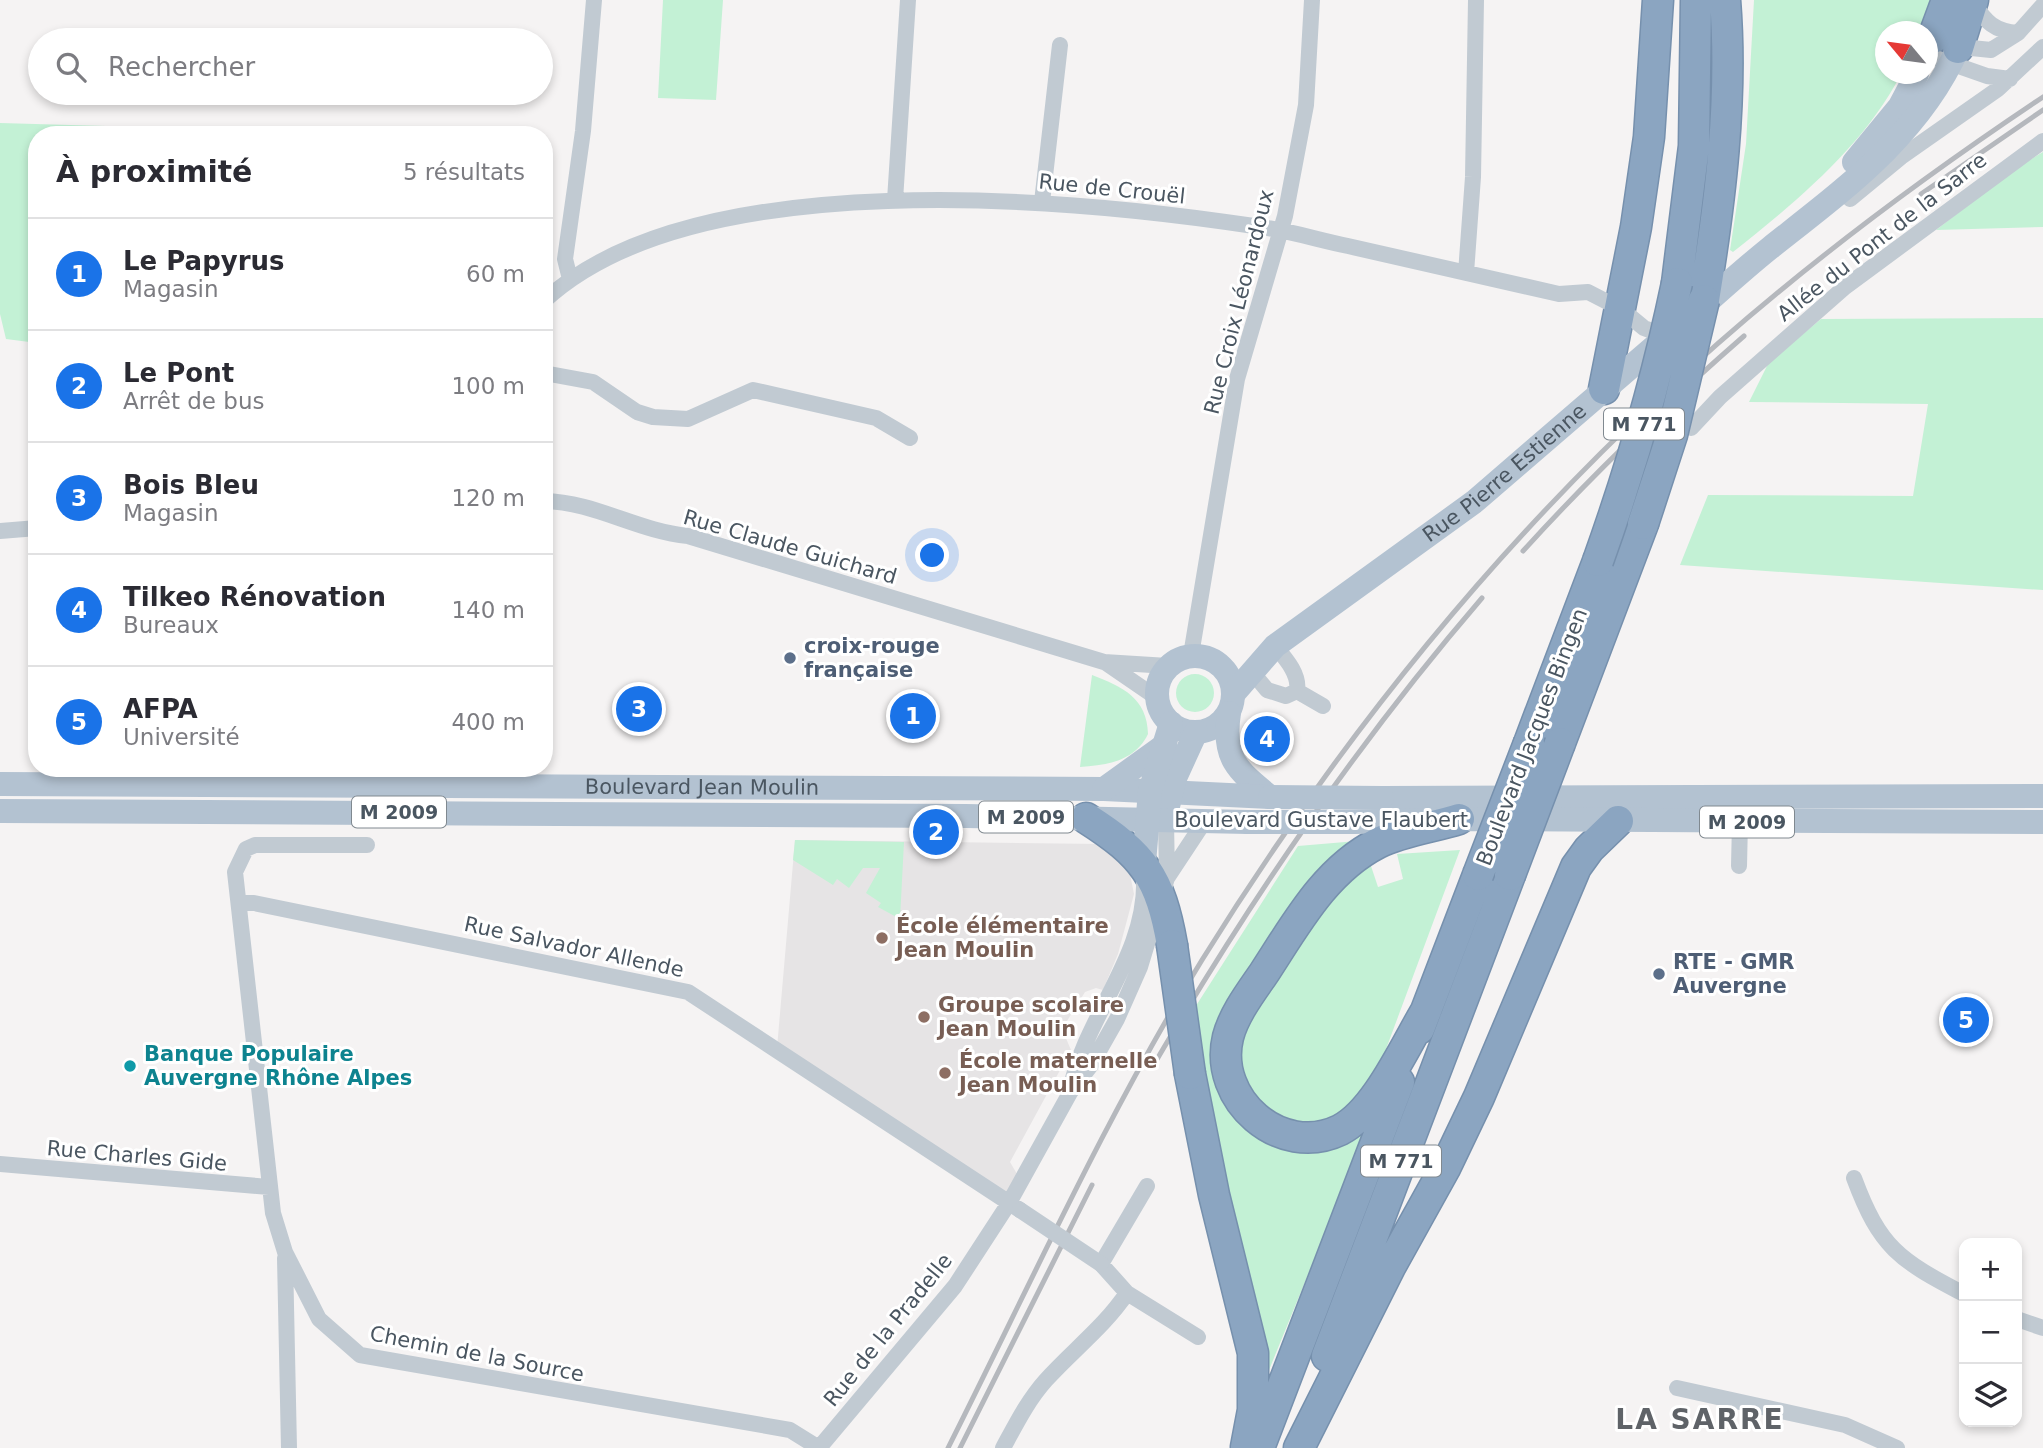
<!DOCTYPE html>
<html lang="fr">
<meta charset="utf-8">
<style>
:root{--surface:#fff;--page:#f7f7f7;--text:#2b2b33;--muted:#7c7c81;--line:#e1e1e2;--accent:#1a73e8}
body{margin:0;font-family:"DejaVu Sans",sans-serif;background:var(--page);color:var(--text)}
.controls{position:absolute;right:21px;bottom:21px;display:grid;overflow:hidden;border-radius:14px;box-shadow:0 4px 10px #0003}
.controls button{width:63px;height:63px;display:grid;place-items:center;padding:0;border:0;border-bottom:2px solid var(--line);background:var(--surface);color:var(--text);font:35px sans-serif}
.compass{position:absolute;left:1875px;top:21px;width:63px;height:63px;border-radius:50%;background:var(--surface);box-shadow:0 4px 10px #0003;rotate:299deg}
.you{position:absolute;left:933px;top:556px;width:24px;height:24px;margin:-18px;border:5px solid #fff;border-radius:50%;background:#1a73e8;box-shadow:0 0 0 10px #1a73e833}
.badge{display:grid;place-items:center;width:46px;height:46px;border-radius:50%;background:var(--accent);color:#fff;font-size:23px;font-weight:700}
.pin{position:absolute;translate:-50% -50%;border:4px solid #fff;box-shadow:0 2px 7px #0006}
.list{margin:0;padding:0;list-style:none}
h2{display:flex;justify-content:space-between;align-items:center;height:91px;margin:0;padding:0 28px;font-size:30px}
h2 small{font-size:23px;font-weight:400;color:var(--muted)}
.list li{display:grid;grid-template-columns:46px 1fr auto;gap:21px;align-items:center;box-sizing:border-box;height:112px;padding:0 28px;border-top:2px solid var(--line)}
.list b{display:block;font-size:26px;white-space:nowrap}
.list p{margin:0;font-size:23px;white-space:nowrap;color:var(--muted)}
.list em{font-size:23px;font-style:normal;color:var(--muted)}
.icon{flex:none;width:38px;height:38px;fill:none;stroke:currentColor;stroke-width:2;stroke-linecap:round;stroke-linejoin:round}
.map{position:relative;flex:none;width:2043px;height:1448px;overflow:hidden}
.search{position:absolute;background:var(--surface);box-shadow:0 4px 10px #0003;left:28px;top:28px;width:525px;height:77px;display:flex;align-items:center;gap:18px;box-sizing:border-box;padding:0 24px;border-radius:38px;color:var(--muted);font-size:26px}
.panel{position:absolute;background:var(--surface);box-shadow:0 4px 10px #0003;left:28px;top:126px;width:525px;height:651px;border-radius:28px}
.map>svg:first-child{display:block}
.education{fill:#e6e4e5}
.green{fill:#c3f1d5}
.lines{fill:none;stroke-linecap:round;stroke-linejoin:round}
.highway-casing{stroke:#7690ad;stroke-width:33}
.street{stroke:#c1cad2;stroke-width:16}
.primary{stroke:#b3c2d1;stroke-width:24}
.highway{stroke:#8ba5c1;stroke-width:30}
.rail{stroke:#b5b8bd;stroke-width:5}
.highway-bridge-casing{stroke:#7690ad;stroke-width:33;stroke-linecap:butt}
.street-bridge{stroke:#c1cad2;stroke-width:16}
.primary-bridge{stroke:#b3c2d1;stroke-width:24}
.highway-bridge{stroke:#8ba5c1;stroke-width:30}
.service-dot{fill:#5c6f8a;stroke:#fff;stroke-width:2.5}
.education-dot{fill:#8d6e63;stroke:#fff;stroke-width:2.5}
.culture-dot{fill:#0f9aa8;stroke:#fff;stroke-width:2.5}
.labels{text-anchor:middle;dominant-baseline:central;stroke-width:6;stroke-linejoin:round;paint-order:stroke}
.shield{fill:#fff;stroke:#808990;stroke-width:2}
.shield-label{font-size:19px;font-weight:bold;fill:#4a5661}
.street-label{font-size:21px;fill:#4a5661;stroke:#fff}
.service-label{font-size:21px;font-weight:bold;fill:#4e5e75;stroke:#fff;text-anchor:start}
.education-label{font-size:21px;font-weight:bold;fill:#785e54;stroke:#fff;text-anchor:start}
.culture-label{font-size:21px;font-weight:bold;fill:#0d838f;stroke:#fff;text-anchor:start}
.district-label{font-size:28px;font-weight:bold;letter-spacing:2px;fill:#5f6368;stroke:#fff}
</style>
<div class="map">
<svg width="2043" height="1448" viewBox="0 0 2043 1448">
<rect width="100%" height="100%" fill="#f5f3f3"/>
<path class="education" d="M 795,840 L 1102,844 L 1118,854 L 1130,874 L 1134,894 L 1118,954 L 1103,990 L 1096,988 L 1085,992 L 1062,1029 L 1071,1050 L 1010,1162 L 1021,1181 L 1009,1203 L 777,1048 Z"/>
<path class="green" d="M 663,0 L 723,0 L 716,100 L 658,98 Z
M 1754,0 L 1930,0 L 1919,31 L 1885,32 L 1885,74 L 1901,74 C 1864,146 1796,202 1733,252 L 1730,250 L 1746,144 Z
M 0,123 L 386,134 L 386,135 L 37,135 L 37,343 L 6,339 L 0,314 Z
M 2043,152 L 2043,227 L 1936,230 L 2013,170 Z
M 2043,318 L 2043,590 L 1680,565 L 1708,495 L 1913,496 L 1928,404 L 1749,402 L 1769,362 L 1821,319 Z
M1176 693a19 19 0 1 1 38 0a19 19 0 1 1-38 0Z
M 1092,675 C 1123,687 1147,698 1148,734 C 1135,761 1108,765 1080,767 Z
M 795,840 L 904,842 L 900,919 L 878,907 L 881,903 L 866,893 L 880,868 L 863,868 L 849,888 L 837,879 L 833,885 L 793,860 Z
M 1357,841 L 1228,1010 L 1240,1117 L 1368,1128 L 1269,1370 L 1223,1208 L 1192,1012 L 1298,846 Z
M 1460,850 L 1376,1076 L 1339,1117 L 1316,1123 L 1281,1121 L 1244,1088 L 1239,1056 L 1241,1036 L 1317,908 L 1370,863 L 1378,887 L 1403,879 L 1397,854 Z"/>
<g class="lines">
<defs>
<path id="highway" d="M 1933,38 L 1947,0
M 1958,48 L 1973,0
M 1677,283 L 1694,146 L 1696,0
M 1704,300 C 1720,202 1733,100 1725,0
M 1604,389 L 1636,227 L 1649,137 L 1658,0
M 1529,743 L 1598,561
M 1560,743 L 1643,524
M 1086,818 C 1144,855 1160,877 1172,945
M 1426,1011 C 1405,1046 1376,1112 1340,1130 C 1280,1159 1213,1099 1228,1037 C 1234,1014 1251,992 1264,973 C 1296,924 1325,870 1378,843 C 1402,831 1434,827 1459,819
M 1419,1029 L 1478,875
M 1190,1074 L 1214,1195 L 1253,1353 L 1253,1410 L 1246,1447
M 1327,1356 L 1510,875
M 1259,1448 L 1399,1082
M 1299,1448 L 1390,1267 L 1445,1168 L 1479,1097 L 1576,867 L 1589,849 L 1618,821"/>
</defs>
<use href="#highway" class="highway-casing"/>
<path class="street" d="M 1973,3 C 1986,22 1994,31 2018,33 L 2043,5
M 1952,46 L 1991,50 L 2018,33
M 1927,55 L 1987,76 L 2010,79
M 1850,199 L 1901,157 L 1998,89 L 2043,47
M 895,200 L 908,0
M 1042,202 L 1060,45
M 1466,273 L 1473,177 L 1476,0
M 570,279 L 565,259 L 583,131 L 594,0
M 544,301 C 694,162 1071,198 1261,227 C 1290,231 1319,240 1348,246 C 1419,262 1489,278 1559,294 L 1588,292 L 1621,309 L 1644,328 L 1652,331 L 1673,328
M 544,373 L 593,382 L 637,412 L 653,417 L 688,419 L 753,390 L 876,418 L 910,438
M 1691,428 L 1720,397 L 1845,287 L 2043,141
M 544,501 C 595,502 637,531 688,536 L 1104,662 L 1168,666
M 0,531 L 37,528
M 1275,646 C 1285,658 1300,674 1297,691
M 1191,655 L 1237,379 L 1285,216 L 1306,105 L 1312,0
M 1106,663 L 1157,698
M 1252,672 L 1267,690 L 1286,696 L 1297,691
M 1297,691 L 1323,706
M 1166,821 L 1167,878
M 367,845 L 255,845 L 246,849 L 235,872 L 273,1213 L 285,1252 L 319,1319 L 360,1355 L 790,1430 L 819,1448
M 1739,866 L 1740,822
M 239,903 L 254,903 L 688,992 L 1020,1210
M 1071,1087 C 1086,1015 1148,954 1144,876
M 0,1164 L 269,1187
M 1854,1178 C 1880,1248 1899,1260 1964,1294
M 285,1258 L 289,1448
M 1127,1293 L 1198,1337
M 2017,1319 L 2043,1328
M 1677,1388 L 1845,1425 L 1897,1448
M 819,1448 L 955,1286 L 1009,1203 L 1071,1091 L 1091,1065 L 1117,1019 L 1140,967 L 1167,878 L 1204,822
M 1003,1448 C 1016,1424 1028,1400 1046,1380 C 1073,1350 1104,1327 1127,1293 L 1101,1264 L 1147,1186"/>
<g class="primary">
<path d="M 1854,162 L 1900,106 L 1917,74"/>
<path d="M 1697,311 C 1721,290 1745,268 1770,248 C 1843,190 1919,136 1958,48"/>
<circle cx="1195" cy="694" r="38"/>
<path id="s1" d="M 1234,693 L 1275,646 L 1474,502 L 1669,334"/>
<path d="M 1229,713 C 1222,758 1237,770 1270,797"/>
<path id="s2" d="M 0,784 L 1104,789 L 1270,797"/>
<path d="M 1104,789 L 1165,745"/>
<path d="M 1382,798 L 2043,796"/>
<path d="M 1168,806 L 1175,778 L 1196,732"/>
<path d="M 0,811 L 966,816 L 1248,822"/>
<path d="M 1354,822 L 1459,819 L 2043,822"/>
<path d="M 1144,863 L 1150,791 L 1171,723"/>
</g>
<use href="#highway" class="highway"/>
<path class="rail" d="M 1921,194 L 2043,110
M 1523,551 C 1593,474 1666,404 1744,336
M 1156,1061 C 1252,897 1358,742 1482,598
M 948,1448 C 1030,1285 1106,1116 1202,960 C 1329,755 1482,562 1659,397 C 1777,286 1908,187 2043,97
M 960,1448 L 1092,1185"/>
<defs>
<path id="highway-bridge" d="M 1643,524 L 1672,435 L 1704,300
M 1598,561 C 1631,469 1657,379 1677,283
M 1478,875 L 1529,743
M 1510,875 L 1560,743
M 1172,945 L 1190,1074"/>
</defs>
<use href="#highway-bridge" class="highway-bridge-casing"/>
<path class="street-bridge" d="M 1020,1210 L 1101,1264"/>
<path class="primary-bridge" d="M 1270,797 L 1382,798
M 1248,822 L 1354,822"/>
<use href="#highway-bridge" class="highway-bridge"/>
</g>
<g class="service-dot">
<circle cx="790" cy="658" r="7"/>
<circle cx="1659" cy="974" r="7"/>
</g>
<g class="education-dot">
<circle cx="882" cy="938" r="7"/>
<circle cx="924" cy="1017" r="7"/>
<circle cx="945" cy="1073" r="7"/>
</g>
<circle class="culture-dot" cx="130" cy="1066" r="7"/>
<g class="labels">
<g class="shield">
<rect x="1604" y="408.5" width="80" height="31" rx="5"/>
<rect x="352" y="796.5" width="94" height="31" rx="5"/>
<rect x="979" y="801.5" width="94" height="31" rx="5"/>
<rect x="1700" y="806.5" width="94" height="31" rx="5"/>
<rect x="1361" y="1145.5" width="80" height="31" rx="5"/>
</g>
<g class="shield-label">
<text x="1644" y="424">M 771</text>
<text x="399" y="812">M 2009</text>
<text x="1026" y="817">M 2009</text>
<text x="1747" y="822">M 2009</text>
<text x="1401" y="1161">M 771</text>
</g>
<g class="street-label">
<text transform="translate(1112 189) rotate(6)">Rue de Crouël</text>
<text transform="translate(1882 237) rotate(-38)">Allée du Pont de la Sarre</text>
<text transform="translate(1239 302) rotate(-76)">Rue Croix Léonardoux</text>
<text stroke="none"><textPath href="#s1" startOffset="350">Rue Pierre Estienne</textPath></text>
<text transform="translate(790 547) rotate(16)">Rue Claude Guichard</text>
<text transform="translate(1532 737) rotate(-69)">Boulevard Jacques Bingen</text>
<text stroke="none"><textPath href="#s2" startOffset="702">Boulevard Jean Moulin</textPath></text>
<text x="1321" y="820">Boulevard Gustave Flaubert</text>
<text transform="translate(574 947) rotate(12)">Rue Salvador Allende</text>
<text transform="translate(137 1156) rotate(5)">Rue Charles Gide</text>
<text transform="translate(888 1330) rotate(-51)">Rue de la Pradelle</text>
<text transform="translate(477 1354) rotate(11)">Chemin de la Source</text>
</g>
<g class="service-label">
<text x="804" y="646">croix-rouge<tspan x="804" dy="24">française</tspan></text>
<text x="1673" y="962">RTE - GMR<tspan x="1673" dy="24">Auvergne</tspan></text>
</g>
<g class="education-label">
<text x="896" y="926">École élémentaire<tspan x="896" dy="24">Jean Moulin</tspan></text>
<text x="938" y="1005">Groupe scolaire<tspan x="938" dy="24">Jean Moulin</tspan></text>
<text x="959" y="1061">École maternelle<tspan x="959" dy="24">Jean Moulin</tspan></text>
</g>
<g class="culture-label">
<text x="144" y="1054">Banque Populaire<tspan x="144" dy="24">Auvergne Rhône Alpes</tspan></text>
</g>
<g class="district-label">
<text x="1700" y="1419">LA SARRE</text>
</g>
</g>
</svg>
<div class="controls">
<button>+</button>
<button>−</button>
<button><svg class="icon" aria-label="layers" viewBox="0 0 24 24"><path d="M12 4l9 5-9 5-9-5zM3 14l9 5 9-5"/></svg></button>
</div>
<svg class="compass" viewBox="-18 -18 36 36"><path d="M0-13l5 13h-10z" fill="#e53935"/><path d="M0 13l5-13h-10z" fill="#7c7c81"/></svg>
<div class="you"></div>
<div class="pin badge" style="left:913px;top:716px">1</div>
<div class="pin badge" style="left:936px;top:832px">2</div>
<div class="pin badge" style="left:639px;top:709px">3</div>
<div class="pin badge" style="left:1267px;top:739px">4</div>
<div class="pin badge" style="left:1966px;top:1020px">5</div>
<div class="search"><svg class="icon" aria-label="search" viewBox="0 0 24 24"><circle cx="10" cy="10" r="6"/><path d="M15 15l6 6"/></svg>Rechercher</div>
<section class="panel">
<h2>À proximité<small>5 résultats</small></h2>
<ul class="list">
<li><span class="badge">1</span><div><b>Le Papyrus</b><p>Magasin</p></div><em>60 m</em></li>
<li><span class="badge">2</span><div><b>Le Pont</b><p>Arrêt de bus</p></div><em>100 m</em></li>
<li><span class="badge">3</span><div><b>Bois Bleu</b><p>Magasin</p></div><em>120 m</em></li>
<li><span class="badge">4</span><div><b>Tilkeo Rénovation</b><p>Bureaux</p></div><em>140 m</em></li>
<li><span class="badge">5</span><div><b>AFPA</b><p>Université</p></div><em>400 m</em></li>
</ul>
</section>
</div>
